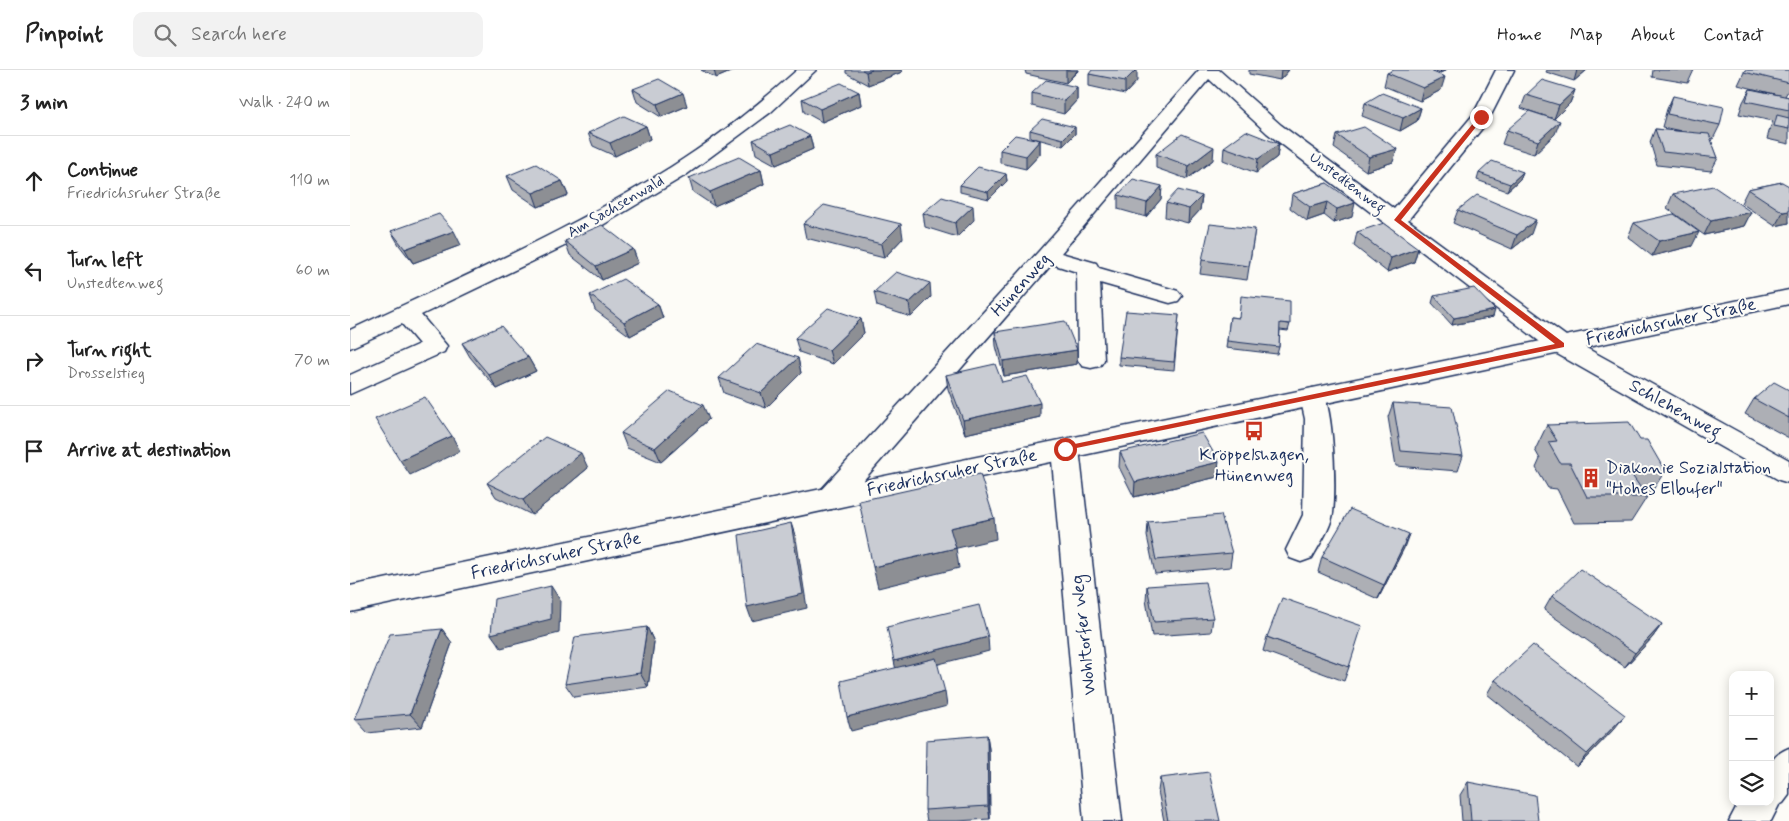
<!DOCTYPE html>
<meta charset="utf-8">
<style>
:root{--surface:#fff;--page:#f2f2f2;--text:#222;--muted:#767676;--line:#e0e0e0}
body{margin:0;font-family:Mynerve,sans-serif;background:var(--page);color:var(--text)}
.controls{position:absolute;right:15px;bottom:15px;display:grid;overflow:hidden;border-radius:10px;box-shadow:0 2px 12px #0003}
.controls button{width:45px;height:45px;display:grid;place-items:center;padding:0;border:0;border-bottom:1px solid var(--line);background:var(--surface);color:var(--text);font:25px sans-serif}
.stop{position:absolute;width:15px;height:15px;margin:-11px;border:4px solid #c8321e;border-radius:50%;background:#fff}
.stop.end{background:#c8321e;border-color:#fff;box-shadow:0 1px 5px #0008}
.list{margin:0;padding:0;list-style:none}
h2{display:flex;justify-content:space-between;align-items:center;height:65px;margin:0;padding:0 20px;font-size:21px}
h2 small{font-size:16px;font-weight:400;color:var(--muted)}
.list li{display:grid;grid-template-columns:32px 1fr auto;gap:15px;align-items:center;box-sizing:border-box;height:90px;padding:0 20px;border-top:1px solid var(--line)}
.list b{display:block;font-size:19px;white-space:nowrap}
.list p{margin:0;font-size:16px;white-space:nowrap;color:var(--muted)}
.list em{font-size:16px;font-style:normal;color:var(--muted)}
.icon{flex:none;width:28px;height:28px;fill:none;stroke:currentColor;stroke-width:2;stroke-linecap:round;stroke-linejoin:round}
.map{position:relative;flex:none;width:1439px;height:751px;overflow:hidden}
header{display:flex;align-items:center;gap:30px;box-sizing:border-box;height:70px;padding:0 25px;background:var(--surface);border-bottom:1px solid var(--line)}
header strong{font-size:24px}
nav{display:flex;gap:28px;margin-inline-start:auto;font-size:18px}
.search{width:350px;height:45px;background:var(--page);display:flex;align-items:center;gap:12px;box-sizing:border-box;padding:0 18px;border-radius:10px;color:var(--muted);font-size:19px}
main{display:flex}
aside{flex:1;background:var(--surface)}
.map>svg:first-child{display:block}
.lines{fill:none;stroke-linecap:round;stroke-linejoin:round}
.minor-casing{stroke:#1b2f5e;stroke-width:3}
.major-casing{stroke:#1b2f5e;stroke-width:3}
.minor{fill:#fdfcf7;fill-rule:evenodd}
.major{fill:#fdfcf7;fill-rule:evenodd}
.wall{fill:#adafb5;stroke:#1b2f5e}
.shaded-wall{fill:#8d8f94;stroke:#1b2f5e}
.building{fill:#c9ccd3;stroke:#1b2f5e}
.route{fill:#c8321e}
.labels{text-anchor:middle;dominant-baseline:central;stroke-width:4;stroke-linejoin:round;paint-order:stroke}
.far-street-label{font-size:15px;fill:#1b2f5e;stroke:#fdfcf7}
.street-label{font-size:18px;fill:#1b2f5e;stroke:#fdfcf7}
.poi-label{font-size:18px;fill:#1b2f5e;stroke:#fdfcf7}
</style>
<header>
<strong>Pinpoint</strong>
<div class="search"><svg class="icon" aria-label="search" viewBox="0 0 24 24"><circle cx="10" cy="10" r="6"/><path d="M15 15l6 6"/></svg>Search here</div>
<nav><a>Home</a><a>Map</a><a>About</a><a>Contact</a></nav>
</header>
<main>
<aside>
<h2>3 min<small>Walk · 240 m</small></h2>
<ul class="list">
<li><svg class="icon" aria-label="ahead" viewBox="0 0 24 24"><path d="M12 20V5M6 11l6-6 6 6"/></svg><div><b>Continue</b><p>Friedrichsruher Straße</p></div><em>110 m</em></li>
<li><svg class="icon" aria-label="left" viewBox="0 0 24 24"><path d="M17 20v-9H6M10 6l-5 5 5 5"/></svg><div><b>Turn left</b><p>Unstedtenweg</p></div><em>60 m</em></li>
<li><svg class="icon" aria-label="right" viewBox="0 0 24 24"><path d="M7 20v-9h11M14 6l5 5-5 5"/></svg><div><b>Turn right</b><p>Drosselstieg</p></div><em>70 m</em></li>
<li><svg class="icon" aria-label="arrive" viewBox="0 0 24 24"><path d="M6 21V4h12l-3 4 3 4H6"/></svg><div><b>Arrive at destination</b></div></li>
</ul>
</aside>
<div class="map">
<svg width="1439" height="751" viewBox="0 0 1439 751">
<rect width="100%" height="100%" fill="#fdfcf7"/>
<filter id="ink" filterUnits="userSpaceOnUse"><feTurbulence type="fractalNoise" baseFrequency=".02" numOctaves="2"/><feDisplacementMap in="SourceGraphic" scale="10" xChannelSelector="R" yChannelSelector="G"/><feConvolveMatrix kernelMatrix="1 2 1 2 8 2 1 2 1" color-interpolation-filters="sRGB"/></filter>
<g filter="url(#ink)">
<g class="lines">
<defs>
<path id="minor" d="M 447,0 L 466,0 L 421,42 L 336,105 L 231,168 L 71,245 L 97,276 L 94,282 L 0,324 L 0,305 L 69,274 L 52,254 L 0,278 L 0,260 C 108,209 219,161 321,97 C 366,69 408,35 447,0 Z
M 849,0 L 869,0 L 931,55 L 1044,139 L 1123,45 L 1146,0 L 1164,0 L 1138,51 L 1058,150 L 1220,269 L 1439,390 L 1439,413 L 1429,410 L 1202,281 L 917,63 L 859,9 L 711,183 L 746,193 L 749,198 L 828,221 L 832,226 L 828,231 L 820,233 L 750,213 L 754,290 L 750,296 L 741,298 L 732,296 L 728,290 L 727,202 L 702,194 L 491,436 L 481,439 L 471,436 L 467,428 L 471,420 L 689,181 Z
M 963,318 L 972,321 C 984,340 986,419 983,443 C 981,458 969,475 962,488 L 951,492 L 940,488 L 936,480 L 953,445 L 955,349 L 950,327 L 954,321 Z
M 715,369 L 725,372 L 729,379 L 772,751 L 734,751 L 701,379 L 705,372 Z
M 1439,678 L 1439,725 L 1433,733 L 1429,735 L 1421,751 L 1379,751 L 1389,732 L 1420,732 C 1420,707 1412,689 1439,678 Z"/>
<path id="major" d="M 1439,220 L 1439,234 L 0,542 L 0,516 Z"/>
</defs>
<use href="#minor" class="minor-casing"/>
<use href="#major" class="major-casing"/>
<use href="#minor" class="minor"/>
<use href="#major" class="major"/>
</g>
<path class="wall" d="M 351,0 L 385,0 L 366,8 Z
M 496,0 L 551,0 L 552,2 L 518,15 L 496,3 Z
M 675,0 L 728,0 L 728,1 L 716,13 L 676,4 Z
M 899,0 L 939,0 L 930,10 L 899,4 Z
M 1082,0 L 1097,0 L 1090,3 Z
M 1197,0 L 1237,0 L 1224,11 L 1196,2 Z
M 1303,0 L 1344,0 L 1338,13 L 1302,7 Z
M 1395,0 L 1439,0 L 1439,19 L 1435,26 L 1439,27 L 1439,74 L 1417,69 L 1420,58 L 1423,51 L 1389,44 L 1393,32 L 1400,19 L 1433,26 L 1388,15 Z
M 1037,3 L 1091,20 L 1070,31 L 1034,16 Z
M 739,4 L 787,11 L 775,24 L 739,16 Z
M 727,17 L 727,30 L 714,44 L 682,36 L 682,23 Z
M 283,19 L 337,36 L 311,47 L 287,32 Z
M 1225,20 L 1220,33 L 1204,49 L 1171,38 L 1176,25 Z
M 509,22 L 511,35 L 472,52 L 454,42 L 452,29 Z
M 1323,26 L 1370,55 L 1363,69 L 1360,68 L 1368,88 L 1361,101 L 1307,95 L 1300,72 L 1305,59 L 1331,61 L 1312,57 L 1317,39 Z
M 1015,33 L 1071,38 L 1067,51 L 1050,61 L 1012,46 Z
M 296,56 L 300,69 L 265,86 L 243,76 L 238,63 Z
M 725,57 L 725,64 L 713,76 L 680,67 L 680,60 Z
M 1157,60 L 1205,64 L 1184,84 L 1152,74 Z
M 987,65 L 1043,92 L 1016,101 L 984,78 Z
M 460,66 L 463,79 L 426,95 L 406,84 L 403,70 Z
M 690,70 L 690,84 L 676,99 L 650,93 L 650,80 Z
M 929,74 L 927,87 L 906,103 L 873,90 L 874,77 Z
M 806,84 L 863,90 L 837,109 L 806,98 Z
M 411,100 L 414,114 L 364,136 L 343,122 L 339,108 Z
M 1173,102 L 1170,109 L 1157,121 L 1127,110 L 1129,103 Z
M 656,104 L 657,111 L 639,129 L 610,122 L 610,115 Z
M 157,106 L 212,111 L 218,125 L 188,137 L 163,120 Z
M 1432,112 L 1439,153 L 1425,156 L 1391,133 L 1398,119 Z
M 977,113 L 1002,147 L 984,153 L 974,145 L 957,151 L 940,138 L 942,124 Z
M 812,116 L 811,129 L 796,147 L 768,139 L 768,125 Z
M 1323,124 L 1401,142 L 1394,156 L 1354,165 L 1317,138 Z
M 852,126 L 850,140 L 838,153 L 815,147 L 816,133 Z
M 1108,140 L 1181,164 L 1162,179 L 1103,153 Z
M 573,143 L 624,150 L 607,167 L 575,157 Z
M 1284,153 L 1342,176 L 1302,186 L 1278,167 Z
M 453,154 L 553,168 L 534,188 L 456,168 Z
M 905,159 L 897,210 L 850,204 L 852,190 Z
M 41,161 L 111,175 L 63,193 L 49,175 Z
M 1007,162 L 1068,178 L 1064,192 L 1037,202 L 1004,176 Z
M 215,171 L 283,179 L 288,193 L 252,210 L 220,185 Z
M 524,222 L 581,227 L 561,247 L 527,236 Z
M 240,225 L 308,234 L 313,248 L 280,266 L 245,240 Z
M 1084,226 L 1143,247 L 1102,255 L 1082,233 Z
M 829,245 L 824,300 L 769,295 L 769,287 Z
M 880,247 L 940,254 L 938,261 L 930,260 L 929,277 L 927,284 L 876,278 Z
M 511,249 L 514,263 L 483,294 L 449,282 L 445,268 Z
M 645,262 L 727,280 L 727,294 L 654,306 L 646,276 Z
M 112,273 L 178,287 L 186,301 L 147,319 L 120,287 Z
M 448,288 L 451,303 L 416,338 L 374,323 L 369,308 Z
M 596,305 L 652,312 L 690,347 L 615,364 L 598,319 Z
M 1439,320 L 1439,368 L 1395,344 L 1404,329 Z
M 1043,333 L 1113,386 L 1108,401 L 1046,396 L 1038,347 Z
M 359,349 L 311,392 L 277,378 L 271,363 Z
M 1197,355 L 1290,370 L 1315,401 L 1299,426 L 1296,426 L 1297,427 L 1281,452 L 1224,453 L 1207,419 L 1198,418 L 1186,398 L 1190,389 L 1185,380 Z
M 770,382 L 867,407 L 784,427 L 769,397 Z
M 238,398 L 182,445 L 146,427 L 137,413 Z
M 798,452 L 882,483 L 880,497 L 805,504 L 797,466 Z
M 1054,478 L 1028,529 L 968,502 L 972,487 Z
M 797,516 L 863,548 L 861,562 L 802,566 L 796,530 Z
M 1202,526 L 1312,554 L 1302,568 L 1275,597 L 1194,540 Z
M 297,557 L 304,572 L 298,617 L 224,627 L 215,614 Z
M 92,559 L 102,573 L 72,657 L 18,663 L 5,649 Z
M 917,567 L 999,597 L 994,611 L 913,581 Z
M 1145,610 L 1265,658 L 1227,697 L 1137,624 Z
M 637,665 L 639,679 L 640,749 L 607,751 L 577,751 L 575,740 Z
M 810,708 L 870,751 L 814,751 L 808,721 Z
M 1118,712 L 1188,751 L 1112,751 L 1110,725 Z"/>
<path class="shaded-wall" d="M 364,0 L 385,0 L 366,8 Z
M 522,0 L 551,0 L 552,2 L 518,15 L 516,2 Z
M 716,0 L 728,0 L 716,13 Z
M 786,0 L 787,0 L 787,11 L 775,24 L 775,11 Z
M 931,0 L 939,0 L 930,10 Z
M 1091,0 L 1097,0 L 1090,3 Z
M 1227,0 L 1237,0 L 1224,11 Z
M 1095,7 L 1091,20 L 1070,31 L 1073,18 Z
M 727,17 L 727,30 L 714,44 L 714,31 Z
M 1225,20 L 1220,33 L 1204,49 L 1209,35 Z
M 509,22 L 511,35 L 472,52 L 470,39 Z
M 333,23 L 337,36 L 311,47 L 307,34 Z
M 1071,38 L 1067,51 L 1050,61 L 1053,48 Z
M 1210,51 L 1205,64 L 1184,84 L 1188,71 Z
M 296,56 L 300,69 L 265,86 L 260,73 Z
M 725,57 L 725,64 L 713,76 L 713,69 Z
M 460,66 L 463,79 L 426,95 L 423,82 Z
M 690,70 L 690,84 L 676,99 L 676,86 Z
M 929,74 L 927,87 L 906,103 L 908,89 Z
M 864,77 L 863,90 L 837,109 L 839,96 Z
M 1047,79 L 1043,92 L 1016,101 L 1019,87 Z
M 411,100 L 414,114 L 364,136 L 360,122 Z
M 1173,102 L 1170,109 L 1157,121 L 1160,114 Z
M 656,104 L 657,111 L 639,129 L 638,122 Z
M 212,111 L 218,125 L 188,137 L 183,123 Z
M 812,116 L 811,129 L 796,147 L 797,133 Z
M 852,126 L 850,140 L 838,153 L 839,139 Z
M 977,132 L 974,145 L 957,151 L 960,137 Z
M 1005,133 L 1002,147 L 984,153 L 987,139 Z
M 623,136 L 624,150 L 607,167 L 605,153 Z
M 1439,141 L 1439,153 L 1425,156 L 1433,142 Z
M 1401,142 L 1394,156 L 1354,165 L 1361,151 Z
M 1186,150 L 1181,164 L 1162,179 L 1167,165 Z
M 551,154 L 553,168 L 534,188 L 531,174 Z
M 104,161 L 111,175 L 63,193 L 55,179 Z
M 1349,162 L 1342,176 L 1302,186 L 1309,171 Z
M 1068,178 L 1064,192 L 1037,202 L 1041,188 Z
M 283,179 L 288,193 L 252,210 L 246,196 Z
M 580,213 L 581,227 L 561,247 L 559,233 Z
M 308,234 L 313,248 L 280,266 L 274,252 Z
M 1145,240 L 1143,247 L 1102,255 L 1104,248 Z
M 511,249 L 514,263 L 483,294 L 479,280 Z
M 727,280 L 727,294 L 654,306 L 653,291 Z
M 178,287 L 186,301 L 147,319 L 139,305 Z
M 448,288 L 451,303 L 416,338 L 411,323 Z
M 690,333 L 690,347 L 615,364 L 613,350 Z
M 353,335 L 359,349 L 311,392 L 305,378 Z
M 102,366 L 110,381 L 60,405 L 50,390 Z
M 231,383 L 238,398 L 182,445 L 173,430 Z
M 869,392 L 867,407 L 784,427 L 785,412 Z
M 644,448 L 646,469 L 603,479 L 600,458 Z
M 441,453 L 446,468 L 457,538 L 402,551 L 397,537 Z
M 1059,464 L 1054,478 L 1028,529 L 1034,515 Z
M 606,478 L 609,498 L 528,518 L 523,497 Z
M 201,516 L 210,530 L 209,563 L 151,578 L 141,564 Z
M 1312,554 L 1302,568 L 1275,597 L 1285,583 Z
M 297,557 L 304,572 L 298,617 L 290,603 Z
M 92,559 L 102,573 L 72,657 L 60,644 Z
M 638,567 L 639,581 L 547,605 L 544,591 Z
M 595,622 L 597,636 L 501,661 L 497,647 Z
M 1275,645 L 1265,658 L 1227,697 L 1237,684 Z
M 637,665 L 639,679 L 640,749 L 638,736 Z"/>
<path class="building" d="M 512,0 L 522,0 L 516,2 Z
M 742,0 L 786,0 L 775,11 L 739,4 Z
M 1044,0 L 1078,0 L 1095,7 L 1073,18 L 1037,3 Z
M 1395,0 L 1439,0 L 1439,13 L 1394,2 Z
M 309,9 L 333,23 L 307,34 L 283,19 Z
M 696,10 L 727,17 L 714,31 L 682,23 Z
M 1192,10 L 1225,20 L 1209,35 L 1176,25 Z
M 491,13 L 509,22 L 470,39 L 452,29 Z
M 1400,19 L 1439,27 L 1439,40 L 1396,31 Z
M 1032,23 L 1071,38 L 1053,48 L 1015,33 Z
M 1323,26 L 1374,37 L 1370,55 L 1317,44 Z
M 1179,41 L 1210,51 L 1188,71 L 1157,60 Z
M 1427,45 L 1439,48 L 1439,59 L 1424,56 Z
M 274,46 L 296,56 L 260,73 L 238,63 Z
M 692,49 L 725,57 L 713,69 L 680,60 Z
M 440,55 L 460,66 L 423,82 L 403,70 Z
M 1014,57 L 1047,79 L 1019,87 L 987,65 Z
M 1305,59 L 1359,64 L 1368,88 L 1313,82 Z
M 896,61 L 929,74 L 908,89 L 874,77 Z
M 832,64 L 864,77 L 839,96 L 806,84 Z
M 665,65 L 690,70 L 676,86 L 650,80 Z
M 389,87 L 411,100 L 360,122 L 339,108 Z
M 1142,91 L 1173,102 L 1160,114 L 1129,103 Z
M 186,94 L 212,111 L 183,123 L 157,106 Z
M 628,97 L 656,104 L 638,122 L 610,115 Z
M 783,109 L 812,116 L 797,133 L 768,125 Z
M 1432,112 L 1439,116 L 1439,141 L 1433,142 L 1398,119 Z
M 977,113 L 1005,133 L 987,139 L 977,132 L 960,137 L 942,124 Z
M 1363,116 L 1401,142 L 1361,151 L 1323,124 Z
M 828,120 L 852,126 L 839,139 L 816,133 Z
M 1127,125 L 1186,150 L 1167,165 L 1108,140 Z
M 592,127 L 623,136 L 605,153 L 573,143 Z
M 474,135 L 551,154 L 531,174 L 453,154 Z
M 89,144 L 104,161 L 55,179 L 41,161 Z
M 1324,144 L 1349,162 L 1309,171 L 1284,153 Z
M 1034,153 L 1068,178 L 1041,188 L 1007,162 Z
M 860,154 L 905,159 L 899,196 L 852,190 Z
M 252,155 L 283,179 L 246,196 L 215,171 Z
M 546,202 L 580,213 L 559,233 L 524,222 Z
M 273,209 L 308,234 L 274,252 L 240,225 Z
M 1124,218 L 1145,240 L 1104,248 L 1084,226 Z
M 891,226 L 940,231 L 940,254 L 930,253 L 929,277 L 877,271 L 880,247 L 889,248 Z
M 478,238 L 511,249 L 479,280 L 445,268 Z
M 776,241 L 829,245 L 824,292 L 769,287 Z
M 715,251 L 727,280 L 653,291 L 645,262 Z
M 151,256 L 178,287 L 139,305 L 112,273 Z
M 406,274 L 448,288 L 411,323 L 369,308 Z
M 645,294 L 652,312 L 677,306 L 690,333 L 613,350 L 596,305 Z
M 1424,312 L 1439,320 L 1439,348 L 1404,329 Z
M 320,321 L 353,335 L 305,378 L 271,363 Z
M 75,327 L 102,366 L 50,390 L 25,349 Z
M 1043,333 L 1102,337 L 1113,386 L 1051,381 Z
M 1279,352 L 1290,370 L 1297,370 L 1315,401 L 1279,401 L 1297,427 L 1237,427 L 1220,393 L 1210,393 L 1198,372 L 1207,371 L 1197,355 Z
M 852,363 L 869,392 L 785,412 L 770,382 Z
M 195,367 L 231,383 L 173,430 L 137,413 Z
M 630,404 L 644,448 L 600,458 L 606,478 L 523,497 L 509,431 Z
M 1000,439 L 1059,464 L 1034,515 L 972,487 Z
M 871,445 L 882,483 L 806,490 L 798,452 Z
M 441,453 L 453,524 L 397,537 L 389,465 Z
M 1230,499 L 1312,554 L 1285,583 L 1202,526 Z
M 855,512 L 863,548 L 804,552 L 797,516 Z
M 201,516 L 201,549 L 141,564 L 144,529 Z
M 932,528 L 1012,556 L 999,597 L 917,567 Z
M 629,535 L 638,567 L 544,591 L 537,557 Z
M 297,557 L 290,603 L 215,614 L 225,567 Z
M 92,559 L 60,644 L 5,649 L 40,564 Z
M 1183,575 L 1275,645 L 1237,684 L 1145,610 Z
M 586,588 L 595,622 L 497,647 L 491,611 Z
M 637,665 L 638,736 L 575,740 L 576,670 Z
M 859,702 L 870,751 L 818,751 L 810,708 Z
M 1118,712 L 1185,725 L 1188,751 L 1121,751 Z"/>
</g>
<path class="route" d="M 1129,46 L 1134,47 L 1051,150 L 1214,273 L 1214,277 L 712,381 L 711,379 L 715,376 L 1205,274 L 1044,150 Z"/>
<defs>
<symbol id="bus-bare" viewBox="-9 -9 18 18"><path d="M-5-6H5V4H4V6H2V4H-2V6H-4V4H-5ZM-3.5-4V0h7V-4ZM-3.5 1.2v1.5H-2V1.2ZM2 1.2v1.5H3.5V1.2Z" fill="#c8321e" stroke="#fdfcf7" stroke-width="2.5" paint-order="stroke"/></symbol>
<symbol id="building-bare" viewBox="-9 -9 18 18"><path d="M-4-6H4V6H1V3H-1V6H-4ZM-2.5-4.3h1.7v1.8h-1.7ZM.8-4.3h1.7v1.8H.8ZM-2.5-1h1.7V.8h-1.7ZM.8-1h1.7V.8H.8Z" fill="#c8321e" stroke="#fdfcf7" stroke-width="2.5" paint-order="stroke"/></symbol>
</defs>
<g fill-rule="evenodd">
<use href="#bus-bare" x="890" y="347" width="28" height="28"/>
<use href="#building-bare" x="1227" y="394" width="28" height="28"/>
</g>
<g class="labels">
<g class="far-street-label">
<text transform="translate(997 113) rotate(37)">Unstedtenweg</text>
<text transform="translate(266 137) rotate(-30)">Am Sachsenwald</text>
</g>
<g class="street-label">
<text transform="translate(671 215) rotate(-48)">Hünenweg</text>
<text transform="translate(1321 252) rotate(-12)">Friedrichsruher Straße</text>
<text transform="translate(1325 339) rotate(29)">Schlehenweg</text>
<text transform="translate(602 403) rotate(-12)">Friedrichsruher Straße</text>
<text transform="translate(206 486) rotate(-12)">Friedrichsruher Straße</text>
<text transform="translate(734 565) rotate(-96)">Wohltorfer Weg</text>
</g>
<g class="poi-label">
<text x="904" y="385">Kröppelshagen,<tspan x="904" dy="21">Hünenweg</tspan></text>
<text x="1256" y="398" text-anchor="start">Diakonie Sozialstation<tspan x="1256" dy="21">"Hohes Elbufer"</tspan></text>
</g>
</g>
</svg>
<div class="controls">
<button>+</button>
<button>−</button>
<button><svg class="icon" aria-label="layers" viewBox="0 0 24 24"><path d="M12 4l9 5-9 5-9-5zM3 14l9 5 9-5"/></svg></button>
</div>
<div class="stop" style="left:715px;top:379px"></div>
<div class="stop end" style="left:1131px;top:47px"></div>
</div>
</main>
